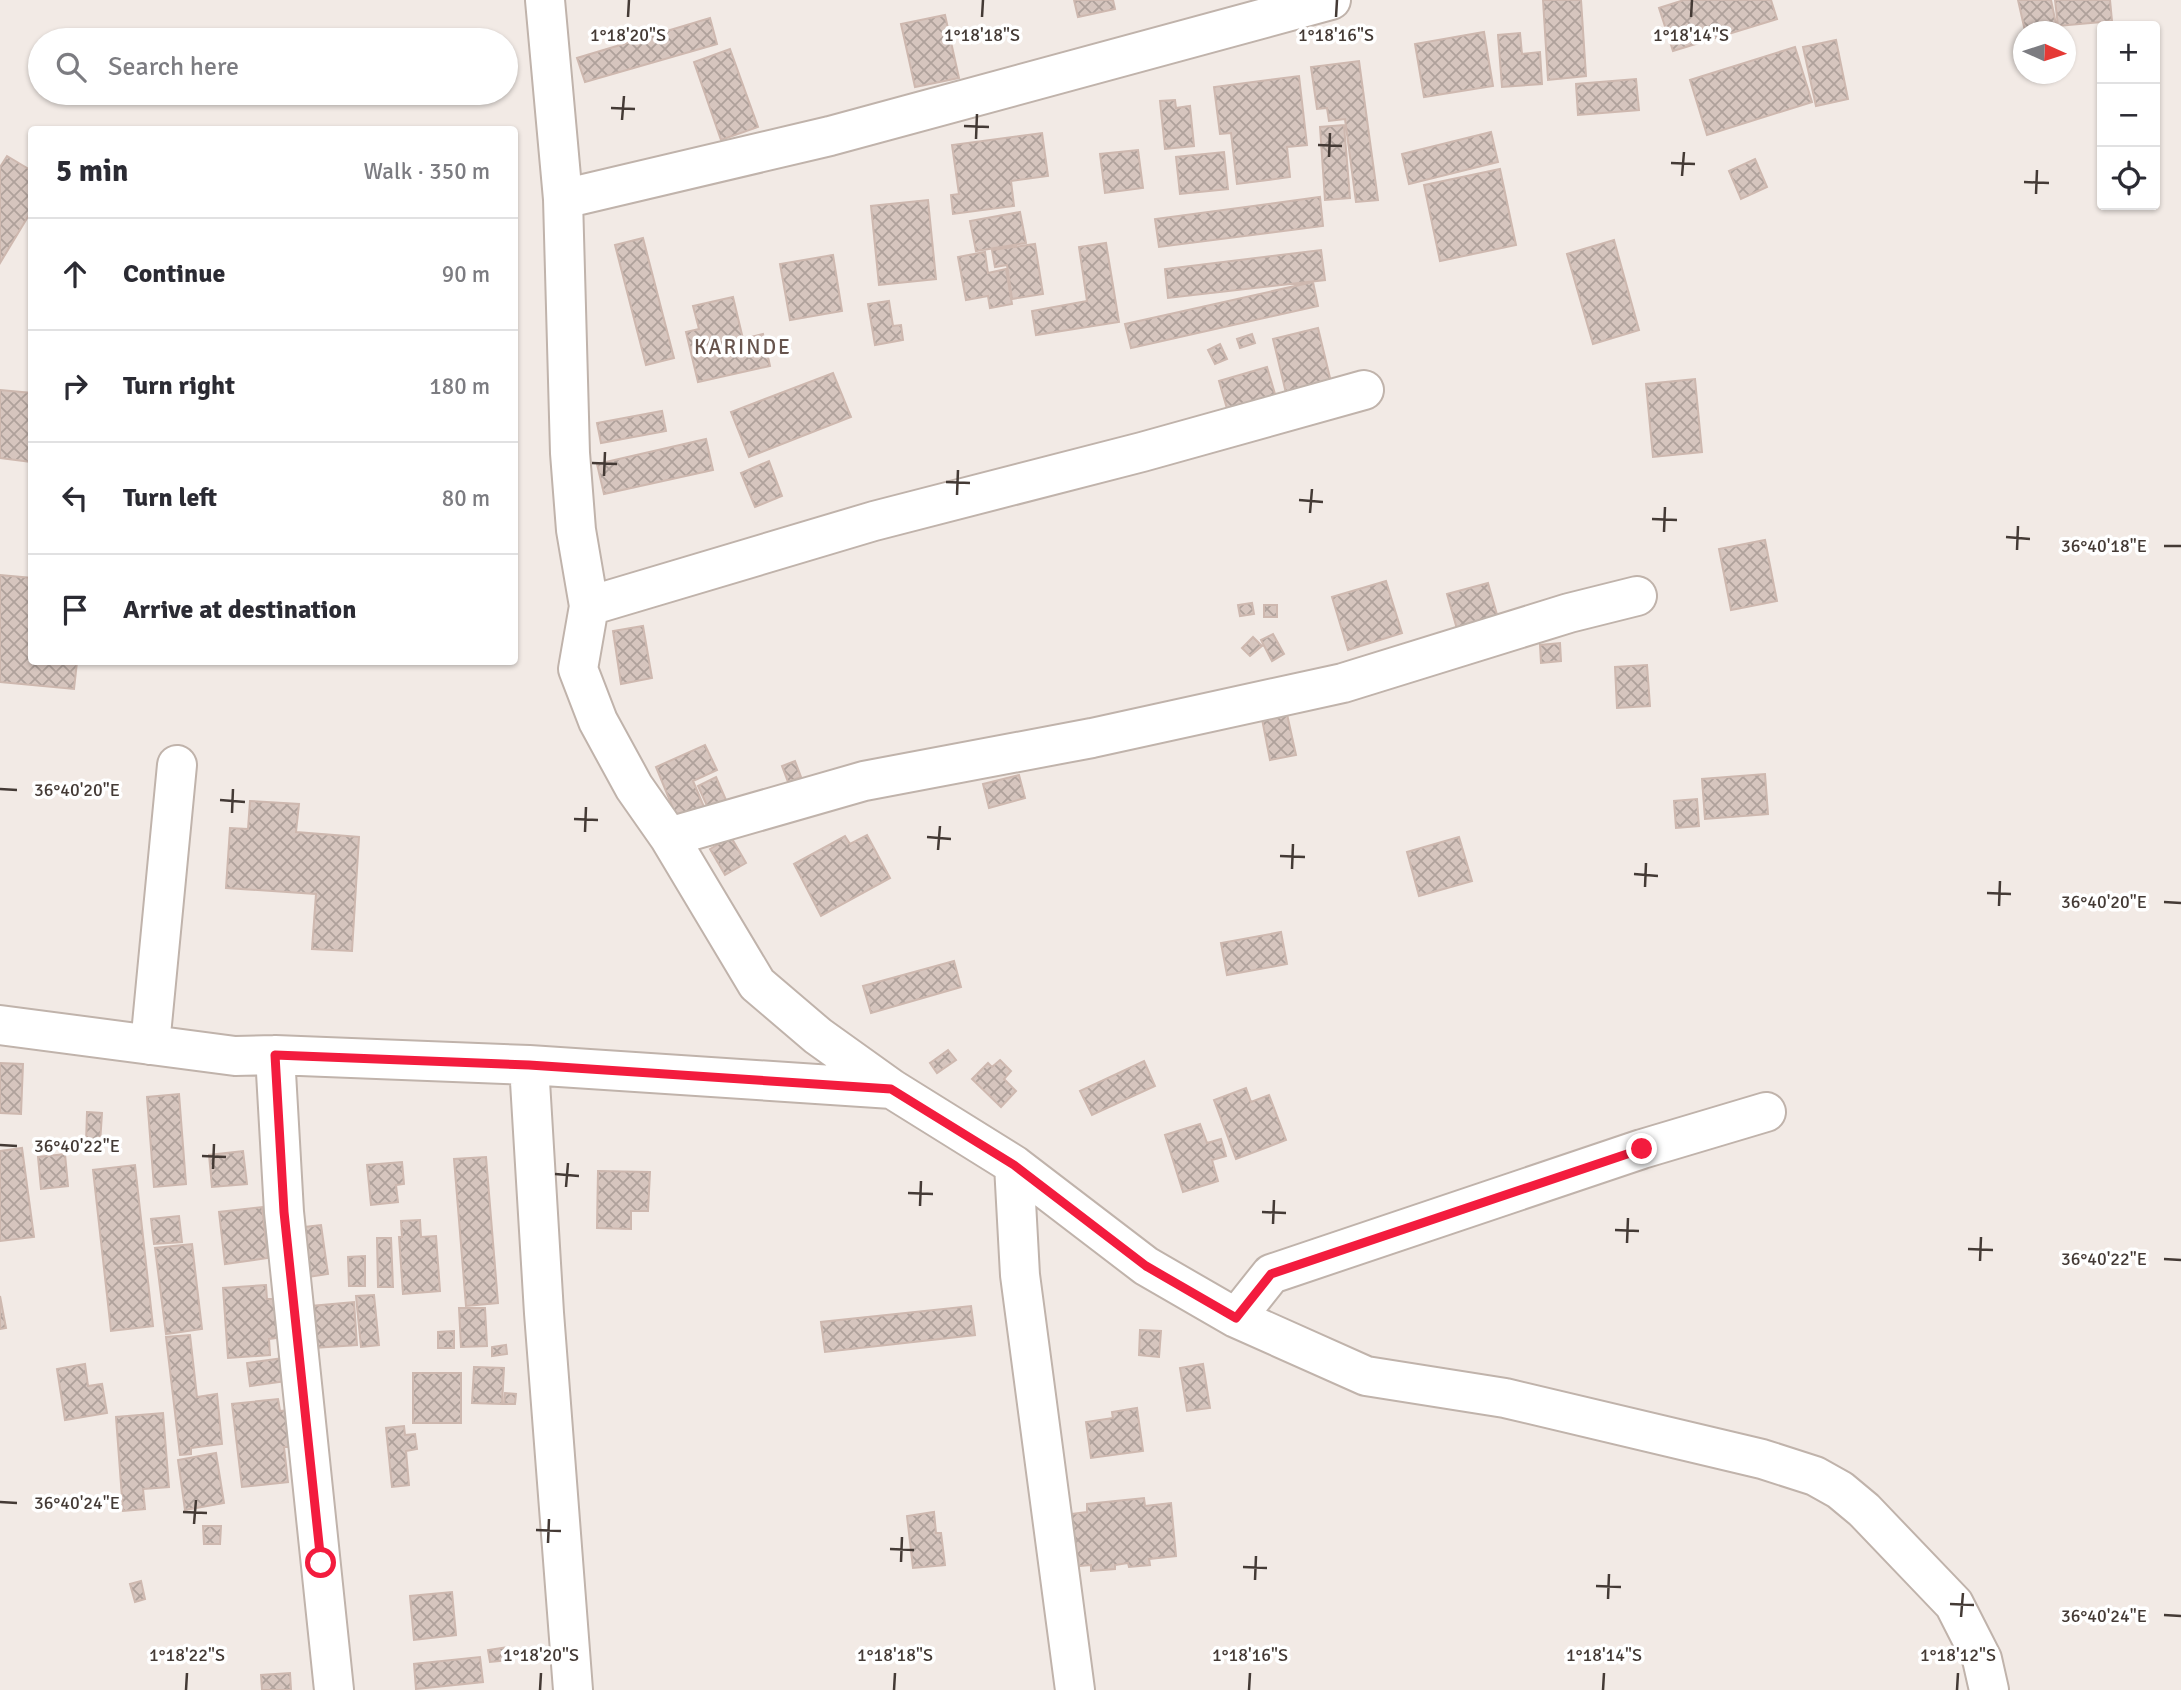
<!DOCTYPE html>
<meta charset="utf-8">
<style>
:root{--surface:#fff;--page:#f2f2f3;--text:#2b2b33;--muted:#7c7c81;--line:#e1e1e2}
body{margin:0;font-family:Signika,sans-serif;background:var(--page);color:var(--text)}
.controls{position:absolute;right:21px;top:21px;display:grid;overflow:hidden;border-radius:7px;box-shadow:0 2px 5px #0004}
.controls button{width:63px;height:63px;display:grid;place-items:center;padding:0;border:0;border-bottom:2px solid var(--line);background:var(--surface);color:var(--text);font:35px sans-serif}
.compass{position:absolute;left:2013px;top:21px;width:63px;height:63px;border-radius:50%;background:var(--surface);box-shadow:0 2px 5px #0004;rotate:93deg}
.stop{position:absolute;width:21px;height:21px;margin:-16px;border:5px solid #f31c3e;border-radius:50%;background:#fff}
.stop.end{background:#f31c3e;border-color:#fff;box-shadow:0 2px 7px #0008}
.list{margin:0;padding:0;list-style:none}
h2{display:flex;justify-content:space-between;align-items:center;height:91px;margin:0;padding:0 28px;font-size:30px}
h2 small{font-size:23px;font-weight:400;color:var(--muted)}
.list li{display:grid;grid-template-columns:46px 1fr auto;gap:21px;align-items:center;box-sizing:border-box;height:112px;padding:0 28px;border-top:2px solid var(--line)}
.list b{display:block;font-size:26px;white-space:nowrap}
.list em{font-size:23px;font-style:normal;color:var(--muted)}
.icon{flex:none;width:38px;height:38px;fill:none;stroke:currentColor;stroke-width:2;stroke-linecap:round;stroke-linejoin:round}
.map{position:relative;flex:none;width:2181px;height:1690px;overflow:hidden}
.search{position:absolute;background:var(--surface);box-shadow:0 2px 5px #0004;left:28px;top:28px;width:490px;height:77px;display:flex;align-items:center;gap:18px;box-sizing:border-box;padding:0 24px;border-radius:38px;color:var(--muted);font-size:26px}
.panel{position:absolute;background:var(--surface);box-shadow:0 2px 5px #0004;left:28px;top:126px;width:490px;height:539px;border-radius:7px}
.map>svg:first-child{display:block}
.building{fill:url(#building-cross-hatch);stroke:#ceb8af;stroke-width:2}
.lines{fill:none;stroke-linecap:round;stroke-linejoin:round}
.minor-casing{stroke:#c0b3ab;stroke-width:42}
.minor{stroke:#fff;stroke-width:38}
.route{stroke:#f31c3e;stroke-width:9}
.ticks{fill:none;stroke:#443a35;stroke-width:2.5}
.labels{text-anchor:middle;dominant-baseline:central;stroke-width:7;stroke-linejoin:round;paint-order:stroke}
.neighbourhood-label{font-size:21px;letter-spacing:2px;fill:#67544d;stroke:#fff}
.ticks-label{font-size:18px;text-anchor:middle;fill:#443a35;stroke:#fff;stroke-width:7;stroke-linejoin:round;paint-order:stroke}
</style>
<div class="map">
<svg width="2181" height="1690" viewBox="0 0 2181 1690">
<defs>
<pattern id="building-cross-hatch" width="8" height="8" patternUnits="userSpaceOnUse" patternTransform="scale(1.75)"><rect width="8" height="8" fill="#d6c5be"/><path d="M0 0l8 8M0 8l8-8" fill="none" stroke="#afa19b"/></pattern>
</defs>
<rect width="100%" height="100%" fill="#f2eae5"/>
<path class="building" d="M 1074,0 L 1113,0 L 1115,9 L 1078,17 Z
M 1543,0 L 1581,0 L 1586,76 L 1548,80 Z
M 1684,0 L 1771,0 L 1777,19 L 1673,51 L 1659,8 Z
M 2018,0 L 2051,0 L 2056,24 L 2025,31 Z
M 2055,0 L 2110,0 L 2112,21 L 2058,26 Z
M 945,15 L 959,78 L 915,87 L 901,24 Z
M 710,18 L 717,44 L 585,82 L 577,58 Z
M 1484,32 L 1493,86 L 1424,97 L 1415,44 Z
M 1520,33 L 1522,54 L 1540,52 L 1542,84 L 1502,87 L 1498,35 Z
M 1836,40 L 1848,99 L 1816,106 L 1803,47 Z
M 1795,47 L 1812,102 L 1707,135 L 1690,80 Z
M 730,49 L 758,127 L 721,140 L 694,62 Z
M 1359,61 L 1378,200 L 1356,202 L 1345,119 L 1329,121 L 1327,108 L 1317,109 L 1311,67 Z
M 1299,76 L 1307,145 L 1287,147 L 1290,177 L 1237,184 L 1231,133 L 1220,134 L 1214,87 Z
M 1636,79 L 1639,110 L 1578,115 L 1576,84 Z
M 1175,100 L 1176,108 L 1190,106 L 1194,146 L 1165,149 L 1160,101 Z
M 1344,125 L 1350,198 L 1325,200 L 1320,127 Z
M 1491,132 L 1498,162 L 1409,184 L 1402,154 Z
M 1042,133 L 1048,176 L 1011,181 L 1014,206 L 953,214 L 951,195 L 959,194 L 952,145 Z
M 1138,150 L 1143,188 L 1105,193 L 1100,154 Z
M 1224,152 L 1228,189 L 1180,194 L 1176,157 Z
M 7,156 L 32,171 L 32,210 L 0,263 L 0,167 Z
M 1755,159 L 1767,187 L 1741,199 L 1729,171 Z
M 1500,169 L 1516,245 L 1440,261 L 1424,185 Z
M 1320,197 L 1323,226 L 1159,247 L 1155,219 Z
M 928,200 L 936,279 L 879,285 L 871,206 Z
M 1020,212 L 1026,243 L 976,251 L 970,221 Z
M 643,238 L 674,358 L 646,365 L 615,245 Z
M 1614,240 L 1639,330 L 1593,344 L 1567,254 Z
M 1106,243 L 1119,322 L 1036,335 L 1032,311 L 1087,301 L 1079,247 Z
M 1035,244 L 1043,294 L 1012,299 L 1007,265 L 995,267 L 992,250 Z
M 1321,250 L 1325,280 L 1168,298 L 1165,269 Z
M 985,252 L 988,273 L 1006,269 L 1012,304 L 990,308 L 988,296 L 966,300 L 958,257 Z
M 833,255 L 842,311 L 790,320 L 780,264 Z
M 1313,282 L 1318,306 L 1131,348 L 1125,324 Z
M 733,297 L 743,339 L 763,334 L 770,366 L 698,382 L 686,332 L 699,329 L 693,306 Z
M 889,301 L 893,326 L 901,325 L 903,340 L 875,345 L 868,304 Z
M 1318,328 L 1331,382 L 1286,393 L 1273,339 Z
M 1252,334 L 1255,343 L 1240,348 L 1237,339 Z
M 1220,344 L 1227,359 L 1215,364 L 1208,350 Z
M 1267,367 L 1280,411 L 1232,426 L 1219,381 Z
M 833,373 L 851,417 L 749,457 L 731,412 Z
M 1695,379 L 1702,452 L 1653,457 L 1646,384 Z
M 0,390 L 32,393 L 32,462 L 0,458 Z
M 662,411 L 666,431 L 601,443 L 597,423 Z
M 706,439 L 713,470 L 604,494 L 597,464 Z
M 769,461 L 782,496 L 755,507 L 741,473 Z
M 1765,540 L 1777,601 L 1731,610 L 1719,549 Z
M 0,575 L 32,578 L 32,662 L 77,662 L 74,689 L 0,682 Z
M 1386,581 L 1402,633 L 1348,650 L 1332,597 Z
M 1488,583 L 1500,625 L 1459,636 L 1447,594 Z
M 1252,603 L 1254,614 L 1240,616 L 1238,605 Z
M 1264,605 L 1277,605 L 1277,617 L 1264,617 Z
M 643,626 L 652,678 L 621,684 L 613,631 Z
M 1273,634 L 1284,654 L 1272,661 L 1261,640 Z
M 1253,637 L 1262,646 L 1250,656 L 1242,648 Z
M 1560,643 L 1561,661 L 1541,663 L 1540,645 Z
M 1647,665 L 1650,706 L 1617,708 L 1615,667 Z
M 1287,714 L 1296,755 L 1270,760 L 1262,719 Z
M 705,745 L 717,770 L 693,781 L 704,807 L 677,818 L 656,767 Z
M 795,761 L 801,777 L 788,782 L 782,766 Z
M 1765,774 L 1768,814 L 1705,819 L 1702,779 Z
M 1019,775 L 1025,798 L 989,808 L 983,784 Z
M 716,777 L 726,800 L 708,808 L 698,786 Z
M 1697,799 L 1699,826 L 1676,828 L 1674,801 Z
M 250,801 L 299,804 L 296,832 L 359,837 L 352,951 L 312,949 L 316,894 L 226,888 L 230,828 L 248,829 Z
M 867,835 L 890,878 L 821,916 L 794,864 L 845,836 L 850,844 Z
M 731,837 L 746,863 L 725,875 L 710,849 Z
M 1459,837 L 1472,881 L 1419,896 L 1407,852 Z
M 1281,932 L 1287,964 L 1227,975 L 1221,943 Z
M 954,961 L 961,987 L 871,1013 L 863,986 Z
M 948,1050 L 956,1060 L 937,1073 L 930,1063 Z
M 1000,1060 L 1011,1071 L 1004,1079 L 1016,1091 L 1001,1107 L 972,1079 L 988,1063 L 992,1067 Z
M 1144,1061 L 1155,1086 L 1092,1115 L 1080,1091 Z
M 0,1063 L 23,1064 L 21,1114 L 0,1113 Z
M 1246,1088 L 1251,1102 L 1269,1095 L 1286,1140 L 1236,1159 L 1214,1100 Z
M 179,1094 L 186,1184 L 154,1187 L 147,1097 Z
M 87,1112 L 102,1113 L 100,1144 L 86,1143 Z
M 1200,1124 L 1207,1143 L 1221,1139 L 1226,1156 L 1212,1160 L 1218,1181 L 1183,1192 L 1165,1135 Z
M 22,1148 L 34,1237 L 0,1241 L 0,1151 Z
M 243,1151 L 247,1184 L 212,1187 L 209,1155 Z
M 65,1154 L 68,1186 L 41,1189 L 38,1157 Z
M 486,1157 L 498,1303 L 466,1306 L 454,1159 Z
M 402,1162 L 404,1184 L 396,1185 L 398,1202 L 371,1205 L 367,1165 Z
M 135,1165 L 153,1326 L 111,1331 L 93,1170 Z
M 598,1171 L 650,1172 L 648,1211 L 631,1211 L 631,1229 L 597,1228 Z
M 262,1207 L 268,1258 L 225,1264 L 219,1212 Z
M 179,1216 L 182,1242 L 154,1244 L 151,1219 Z
M 420,1220 L 421,1237 L 436,1236 L 440,1291 L 403,1294 L 399,1237 L 402,1237 L 401,1221 Z
M 321,1225 L 328,1274 L 301,1278 L 296,1228 Z
M 377,1238 L 391,1238 L 393,1287 L 378,1287 Z
M 192,1244 L 202,1329 L 166,1334 L 155,1248 Z
M 365,1256 L 365,1286 L 349,1286 L 348,1257 Z
M 266,1285 L 267,1299 L 274,1299 L 277,1338 L 269,1339 L 270,1355 L 228,1358 L 223,1288 Z
M 374,1295 L 379,1345 L 361,1347 L 356,1296 Z
M 0,1296 L 6,1328 L 0,1329 Z
M 354,1302 L 357,1345 L 314,1348 L 311,1306 Z
M 971,1306 L 975,1335 L 825,1352 L 821,1322 Z
M 459,1308 L 485,1308 L 487,1346 L 461,1347 Z
M 1140,1330 L 1161,1331 L 1159,1357 L 1139,1355 Z
M 454,1331 L 454,1348 L 438,1348 L 438,1332 Z
M 190,1335 L 197,1397 L 217,1394 L 222,1444 L 191,1448 L 191,1454 L 180,1455 L 166,1337 Z
M 506,1345 L 507,1354 L 492,1356 L 492,1347 Z
M 284,1358 L 287,1381 L 250,1386 L 247,1363 Z
M 85,1364 L 88,1386 L 102,1384 L 107,1413 L 65,1420 L 57,1369 Z
M 1203,1364 L 1210,1408 L 1187,1411 L 1180,1368 Z
M 474,1367 L 504,1368 L 502,1404 L 472,1403 Z
M 413,1373 L 461,1373 L 461,1423 L 413,1423 Z
M 505,1393 L 516,1394 L 515,1404 L 504,1404 Z
M 278,1399 L 280,1411 L 289,1410 L 293,1447 L 284,1447 L 288,1482 L 242,1487 L 232,1404 Z
M 1137,1408 L 1143,1451 L 1091,1458 L 1086,1422 L 1113,1418 L 1112,1412 Z
M 163,1413 L 169,1487 L 143,1489 L 145,1509 L 123,1511 L 116,1417 Z
M 404,1426 L 405,1435 L 415,1434 L 417,1449 L 406,1451 L 409,1485 L 392,1487 L 386,1428 Z
M 216,1453 L 224,1503 L 185,1510 L 178,1460 Z
M 1144,1498 L 1145,1506 L 1171,1503 L 1176,1556 L 1149,1559 L 1150,1565 L 1129,1567 L 1128,1563 L 1115,1565 L 1115,1569 L 1091,1571 L 1091,1565 L 1069,1567 L 1063,1515 L 1087,1512 L 1087,1504 Z
M 934,1512 L 936,1533 L 941,1533 L 945,1565 L 913,1568 L 907,1516 Z
M 203,1526 L 221,1526 L 220,1544 L 204,1544 Z
M 141,1581 L 145,1599 L 135,1602 L 130,1584 Z
M 452,1592 L 456,1635 L 414,1640 L 410,1596 Z
M 509,1647 L 511,1660 L 490,1662 L 488,1650 Z
M 480,1657 L 483,1682 L 416,1689 L 414,1664 Z
M 290,1673 L 291,1690 L 262,1690 L 261,1675 Z"/>
<g class="lines">
<defs>
<path id="minor" d="M 545,0 L 563,199 L 570,453 L 576,530 L 589,606 L 578,669 L 598,721 L 634,787 L 669,837 L 757,984 L 818,1036 L 892,1089 L 1014,1165 L 1146,1266 L 1236,1318 L 1366,1376 L 1505,1398 L 1762,1459 L 1815,1476 L 1840,1490 L 1864,1510 L 1954,1604 L 1982,1659 L 1989,1690
M 563,199 L 830,136 L 1331,0
M 589,606 L 874,521 L 1142,452 L 1364,390
M 669,837 L 864,781 L 1092,738 L 1343,683 L 1569,613 L 1637,596
M 0,1025 L 235,1056 L 275,1055 L 529,1065 L 892,1089
M 150,1045 L 177,765
M 275,1055 L 284,1212 L 334,1690
M 529,1065 L 544,1313 L 573,1690
M 1014,1165 L 1020,1275 L 1075,1690
M 1236,1318 L 1271,1274 L 1642,1149 L 1766,1112"/>
</defs>
<use href="#minor" class="minor-casing"/>
<use href="#minor" class="minor"/>
</g>
<g class="lines">
<path class="route" d="M 321,1563 L 284,1212 L 275,1055 L 529,1065 L 891,1089 L 1014,1165 L 1146,1266 L 1236,1318 L 1271,1274 L 1642,1149"/>
</g>
<path class="ticks" d="M 628,17 L 629,0M 982,17 L 983,0M 1336,17 L 1337,0M 1691,17 L 1692,0M 611,108 L 635,109M 622,120 L 624,96M 964,126 L 989,127M 976,139 L 977,114M 1318,145 L 1342,146M 1329,157 L 1330,133M 1671,163 L 1695,164M 1682,176 L 1684,152M 2024,182 L 2049,183M 2036,194 L 2037,170M 592,463 L 617,464M 604,476 L 605,452M 946,482 L 970,483M 957,495 L 958,470M 1299,500 L 1323,502M 1310,513 L 1312,489M 1652,519 L 1677,520M 1664,532 L 1665,507M 2006,537 L 2030,539M 2164,546 L 2181,546M 2017,550 L 2018,526M 0,789 L 17,790M 220,800 L 245,802M 232,813 L 233,789M 574,819 L 598,820M 585,832 L 586,807M 927,837 L 951,839M 938,850 L 940,826M 1280,856 L 1305,857M 1292,869 L 1293,844M 1634,874 L 1658,876M 1645,887 L 1646,863M 1987,893 L 2011,894M 2164,902 L 2181,903M 1999,906 L 2000,881M 0,1145 L 17,1146M 202,1156 L 226,1157M 213,1169 L 214,1144M 555,1174 L 579,1176M 566,1187 L 568,1163M 908,1193 L 933,1194M 920,1206 L 921,1181M 1262,1212 L 1286,1213M 1273,1224 L 1274,1200M 1615,1230 L 1639,1231M 1627,1243 L 1628,1218M 1968,1249 L 1993,1250M 2164,1259 L 2181,1260M 1980,1261 L 1981,1237M 0,1502 L 17,1503M 183,1512 L 207,1513M 194,1524 L 196,1500M 536,1530 L 561,1531M 548,1543 L 549,1519M 890,1549 L 914,1550M 901,1562 L 902,1537M 1243,1567 L 1267,1568M 1255,1580 L 1256,1556M 1596,1586 L 1621,1587M 1608,1599 L 1609,1574M 1950,1604 L 1974,1605M 2164,1615 L 2181,1616M 1961,1617 L 1963,1593M 186,1690 L 187,1673M 540,1690 L 541,1673M 894,1690 L 895,1673M 1249,1690 L 1250,1673M 1603,1690 L 1604,1673M 1957,1690 L 1958,1673"/>
<g class="labels">
<g class="neighbourhood-label">
<text x="743" y="347">KARINDE</text>
</g>
</g>
<g class="ticks-label">
<text x="628" y="41">1°18'20"S</text>
<text x="982" y="41">1°18'18"S</text>
<text x="1336" y="41">1°18'16"S</text>
<text x="1691" y="41">1°18'14"S</text>
<text x="2104" y="552">36°40'18"E</text>
<text x="77" y="796">36°40'20"E</text>
<text x="2104" y="908">36°40'20"E</text>
<text x="77" y="1152">36°40'22"E</text>
<text x="2104" y="1265">36°40'22"E</text>
<text x="77" y="1509">36°40'24"E</text>
<text x="2104" y="1622">36°40'24"E</text>
<text x="187" y="1661">1°18'22"S</text>
<text x="541" y="1661">1°18'20"S</text>
<text x="895" y="1661">1°18'18"S</text>
<text x="1250" y="1661">1°18'16"S</text>
<text x="1604" y="1661">1°18'14"S</text>
<text x="1958" y="1661">1°18'12"S</text>
</g>
</svg>
<div class="controls">
<button>+</button>
<button>−</button>
<button><svg class="icon" aria-label="locate" viewBox="0 0 24 24"><circle cx="12" cy="12" r="6"/><path d="M12 2v4M12 18v4M2 12h4M18 12h4"/></svg></button>
</div>
<svg class="compass" viewBox="-18 -18 36 36"><path d="M0-13l5 13h-10z" fill="#e53935"/><path d="M0 13l5-13h-10z" fill="#7c7c81"/></svg>
<div class="stop" style="left:321px;top:1563px"></div>
<div class="stop end" style="left:1642px;top:1149px"></div>
<div class="search"><svg class="icon" aria-label="search" viewBox="0 0 24 24"><circle cx="10" cy="10" r="6"/><path d="M15 15l6 6"/></svg>Search here</div>
<section class="panel">
<h2>5 min<small>Walk · 350 m</small></h2>
<ul class="list">
<li><svg class="icon" aria-label="ahead" viewBox="0 0 24 24"><path d="M12 20V5M6 11l6-6 6 6"/></svg><div><b>Continue</b></div><em>90 m</em></li>
<li><svg class="icon" aria-label="right" viewBox="0 0 24 24"><path d="M7 20v-9h11M14 6l5 5-5 5"/></svg><div><b>Turn right</b></div><em>180 m</em></li>
<li><svg class="icon" aria-label="left" viewBox="0 0 24 24"><path d="M17 20v-9H6M10 6l-5 5 5 5"/></svg><div><b>Turn left</b></div><em>80 m</em></li>
<li><svg class="icon" aria-label="arrive" viewBox="0 0 24 24"><path d="M6 21V4h12l-3 4 3 4H6"/></svg><div><b>Arrive at destination</b></div></li>
</ul>
</section>
</div>
